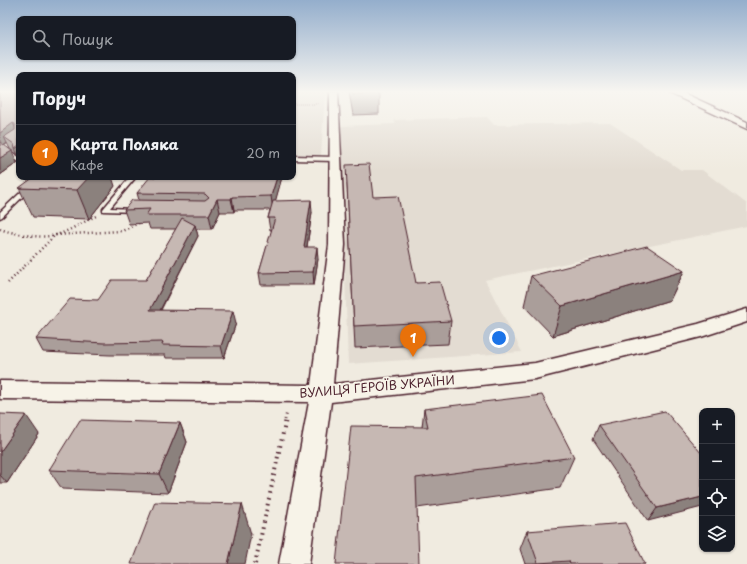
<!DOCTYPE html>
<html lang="uk">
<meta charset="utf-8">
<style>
:root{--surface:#171b24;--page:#20242c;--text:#f1f3f6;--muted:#9ea1a6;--line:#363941;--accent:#0b8043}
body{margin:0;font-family:"Playpen Sans",sans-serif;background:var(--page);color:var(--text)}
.controls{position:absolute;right:12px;bottom:12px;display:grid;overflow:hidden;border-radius:8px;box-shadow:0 1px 3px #0004}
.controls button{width:36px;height:36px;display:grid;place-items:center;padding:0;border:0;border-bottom:1px solid var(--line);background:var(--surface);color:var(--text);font:20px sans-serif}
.you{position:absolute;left:499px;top:338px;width:14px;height:14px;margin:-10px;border:3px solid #fff;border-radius:50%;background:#1a73e8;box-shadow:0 0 0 6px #1a73e833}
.badge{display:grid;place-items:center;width:26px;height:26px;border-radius:50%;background:var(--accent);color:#fff;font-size:13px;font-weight:700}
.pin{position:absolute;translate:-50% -33px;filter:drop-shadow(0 1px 2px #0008)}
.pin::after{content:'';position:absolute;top:21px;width:14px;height:12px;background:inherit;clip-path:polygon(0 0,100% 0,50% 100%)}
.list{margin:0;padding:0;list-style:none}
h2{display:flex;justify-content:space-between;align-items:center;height:52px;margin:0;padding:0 16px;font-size:17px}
h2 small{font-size:13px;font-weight:400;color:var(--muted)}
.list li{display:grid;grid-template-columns:26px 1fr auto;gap:12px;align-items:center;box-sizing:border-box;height:56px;padding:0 16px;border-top:1px solid var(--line)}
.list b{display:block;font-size:15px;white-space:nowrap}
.list p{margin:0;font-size:13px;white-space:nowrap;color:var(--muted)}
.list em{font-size:13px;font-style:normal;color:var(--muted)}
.icon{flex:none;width:22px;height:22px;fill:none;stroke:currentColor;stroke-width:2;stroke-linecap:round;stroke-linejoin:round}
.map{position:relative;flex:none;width:747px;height:564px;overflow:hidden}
.search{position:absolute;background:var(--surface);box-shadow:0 1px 3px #0004;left:16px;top:16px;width:280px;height:44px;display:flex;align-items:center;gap:10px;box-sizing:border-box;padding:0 14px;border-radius:8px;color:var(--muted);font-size:15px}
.panel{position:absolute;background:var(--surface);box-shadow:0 1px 3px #0004;left:16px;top:72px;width:280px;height:108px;border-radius:8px}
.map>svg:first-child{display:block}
.built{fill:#e3dcd2}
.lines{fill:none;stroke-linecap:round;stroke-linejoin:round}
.lane-casing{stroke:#4a1f2b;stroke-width:3}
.street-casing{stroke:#4a1f2b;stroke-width:3}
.path-far3{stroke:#4a1f2b;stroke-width:1.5;stroke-dasharray:0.5 1.5;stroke-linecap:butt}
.path-far2{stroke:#4a1f2b;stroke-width:2.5;stroke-dasharray:1 3;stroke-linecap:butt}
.path-far1{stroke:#4a1f2b;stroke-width:3;stroke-dasharray:1 3.5;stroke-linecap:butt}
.path{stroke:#4a1f2b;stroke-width:4;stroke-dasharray:1.5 4.5;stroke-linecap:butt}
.lane{fill:#f7f3e8;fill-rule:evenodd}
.street{fill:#f7f3e8;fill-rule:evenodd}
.wall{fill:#aa9e9a;stroke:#4a1f2b}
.shaded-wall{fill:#8b817d;stroke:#4a1f2b}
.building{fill:#c6b8b3;stroke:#4a1f2b}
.labels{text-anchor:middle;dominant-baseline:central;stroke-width:4;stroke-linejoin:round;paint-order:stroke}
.near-street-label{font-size:12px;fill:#4a1f2b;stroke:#f7f3e8}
</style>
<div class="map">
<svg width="747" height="564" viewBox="0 0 747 564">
<rect width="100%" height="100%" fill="#f0ebe0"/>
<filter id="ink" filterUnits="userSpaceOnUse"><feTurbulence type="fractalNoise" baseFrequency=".025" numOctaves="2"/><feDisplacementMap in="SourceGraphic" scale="8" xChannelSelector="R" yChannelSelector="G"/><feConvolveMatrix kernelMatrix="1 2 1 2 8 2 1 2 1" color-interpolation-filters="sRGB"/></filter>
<g filter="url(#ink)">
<path class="built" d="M 293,91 L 325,91 L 321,156 L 293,156 Z
M 487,117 L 494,125 L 610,123 L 681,170 L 702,170 L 747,204 L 747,226 L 485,280 L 522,352 L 348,364 L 340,126 L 395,124 L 394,120 Z"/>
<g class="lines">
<defs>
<path id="lane" d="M 19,135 L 19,140 L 7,149 L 19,157 L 19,162 L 1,149 Z
M 293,156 L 335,157 L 338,159 L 335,161 L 293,160 Z
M 37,177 L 43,177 L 2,217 L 0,218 L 0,212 Z
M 130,177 L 136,177 L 110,208 L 134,209 L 136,210 L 136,212 L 103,211 L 103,209 Z"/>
<path id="street" d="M 330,91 L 338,91 L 345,245 L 333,384 L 535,363 L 698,324 L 747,309 L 747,322 L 701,337 L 535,379 L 331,402 L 309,564 L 279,564 L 309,402 L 0,399 L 0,381 L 311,385 L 329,245 Z
M 668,91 L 679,91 L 747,122 L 747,129 L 669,93 Z"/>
</defs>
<use href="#lane" class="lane-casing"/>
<use href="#street" class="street-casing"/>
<path class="path-far3" d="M 293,104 L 319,104"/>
<path class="path-far2" d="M 0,229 C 14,234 42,239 56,235 C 70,231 83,222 96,216
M 8,283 L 55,235 L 122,231 L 139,223"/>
<path class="path-far1" d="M 285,420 L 287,412"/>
<path class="path" d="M 255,564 L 286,419"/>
<use href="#lane" class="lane"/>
<use href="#street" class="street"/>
</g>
<path class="wall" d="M 0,91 L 19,91 L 17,154 L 10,149 L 7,143 L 4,145 L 17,163 L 0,175 Z
M 349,91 L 378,91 L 379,94 L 379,114 L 353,115 Z
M 282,177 L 275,201 L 312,212 L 307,247 L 318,259 L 314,285 L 261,285 L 259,273 L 272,230 L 270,230 L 268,218 L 270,210 L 234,210 L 234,212 L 220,212 L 212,229 L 196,229 L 198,236 L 161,310 L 236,323 L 224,358 L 166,358 L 165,355 L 110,355 L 43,352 L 36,339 L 98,300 L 146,280 L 176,229 L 150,229 L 148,223 L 129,224 L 124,210 L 139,200 L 137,193 Z
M 347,183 L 373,197 L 416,283 L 451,321 L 448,344 L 355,348 Z
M 115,186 L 89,219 L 33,217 L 19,188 Z
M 684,271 L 670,300 L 553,336 L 524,306 L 531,276 Z
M 424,409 L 574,457 L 560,488 L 417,508 L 336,564 L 422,427 Z
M 0,414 L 39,434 L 7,483 L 0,483 Z
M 180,423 L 187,442 L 168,493 L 62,489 L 49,470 Z
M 599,425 L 702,454 L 648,521 L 593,439 Z
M 527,531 L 645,564 L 525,564 L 520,549 Z"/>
<path class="shaded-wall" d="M 13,123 L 18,134 L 4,137 L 7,143 L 0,149 L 0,133 Z
M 19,146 L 19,157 L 15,149 Z
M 12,151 L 17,163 L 0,175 L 0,158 Z
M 84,177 L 112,177 L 115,186 L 89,219 L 77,190 Z
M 277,177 L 282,177 L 273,210 L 271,196 Z
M 232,197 L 234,210 L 234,212 L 231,199 Z
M 217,199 L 220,212 L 212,229 L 209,215 Z
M 311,200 L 312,212 L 305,259 L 304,247 Z
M 195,225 L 198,236 L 154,322 L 150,310 Z
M 317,247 L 318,259 L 314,285 L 313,272 Z
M 684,271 L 670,300 L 553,336 L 562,306 Z
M 233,311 L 236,323 L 224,358 L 221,346 Z
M 26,415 L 39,434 L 7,483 L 0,475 L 0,452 Z
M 180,423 L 187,442 L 168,493 L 159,474 Z
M 702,497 L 702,507 L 648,521 L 657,508 Z
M 242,504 L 251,534 L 245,564 L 228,564 Z"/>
<path class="building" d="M 0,91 L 19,91 L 19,146 L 15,149 L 14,144 L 4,137 L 15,130 L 15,124 L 13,123 L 0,133 Z
M 352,91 L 378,91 L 379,94 L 353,94 Z
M 0,142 L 12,151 L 0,158 Z
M 369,164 L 373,197 L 398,196 L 416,283 L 440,282 L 451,321 L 354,326 L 346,165 Z
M 34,177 L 89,177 L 77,190 L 19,188 Z
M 150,177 L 277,177 L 271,196 L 232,197 L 231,199 L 217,199 L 209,215 L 146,215 L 150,209 L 124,210 L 132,200 L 205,201 L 209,198 L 205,194 L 137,193 Z
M 311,200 L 304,247 L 317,247 L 313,272 L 259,273 L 275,218 L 268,218 L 273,201 Z
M 182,218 L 195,225 L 150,310 L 233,311 L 221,346 L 162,345 L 163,342 L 104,343 L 36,339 L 70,299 L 98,300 L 112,280 L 146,280 Z
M 647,246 L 684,271 L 562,306 L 531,276 Z
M 542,395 L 574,457 L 416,478 L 419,564 L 336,564 L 351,426 L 428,427 L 424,409 Z
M 665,411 L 702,454 L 702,497 L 657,508 L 599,425 Z
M 0,414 L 26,415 L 0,452 Z
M 80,420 L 180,423 L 159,474 L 49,470 Z
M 155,502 L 242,504 L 228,564 L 131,564 Z
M 625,523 L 645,564 L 570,564 L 569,561 L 538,563 L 527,531 Z"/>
</g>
<linearGradient id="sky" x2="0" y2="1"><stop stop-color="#94aecc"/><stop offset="0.54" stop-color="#f8f6f1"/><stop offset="1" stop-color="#f8f6f1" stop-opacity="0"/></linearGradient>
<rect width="747" height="170" fill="url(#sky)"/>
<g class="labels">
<g class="near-street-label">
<text transform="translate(377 386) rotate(-5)">ВУЛИЦЯ ГЕРОЇВ УКРАЇНИ</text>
</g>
</g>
</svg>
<div class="controls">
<button>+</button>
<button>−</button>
<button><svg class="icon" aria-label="locate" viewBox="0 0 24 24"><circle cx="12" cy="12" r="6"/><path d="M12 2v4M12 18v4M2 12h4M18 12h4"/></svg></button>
<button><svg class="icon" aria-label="layers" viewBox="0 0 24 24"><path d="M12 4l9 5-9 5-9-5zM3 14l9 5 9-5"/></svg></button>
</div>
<div class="you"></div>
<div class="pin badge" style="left:413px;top:357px;background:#e8710a">1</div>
<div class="search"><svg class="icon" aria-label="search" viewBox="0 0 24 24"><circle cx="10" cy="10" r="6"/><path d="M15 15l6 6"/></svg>Пошук</div>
<section class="panel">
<h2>Поруч<small></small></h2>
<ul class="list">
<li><span class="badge" style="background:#e8710a">1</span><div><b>Карта Поляка</b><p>Кафе</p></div><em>20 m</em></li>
</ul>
</section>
</div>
